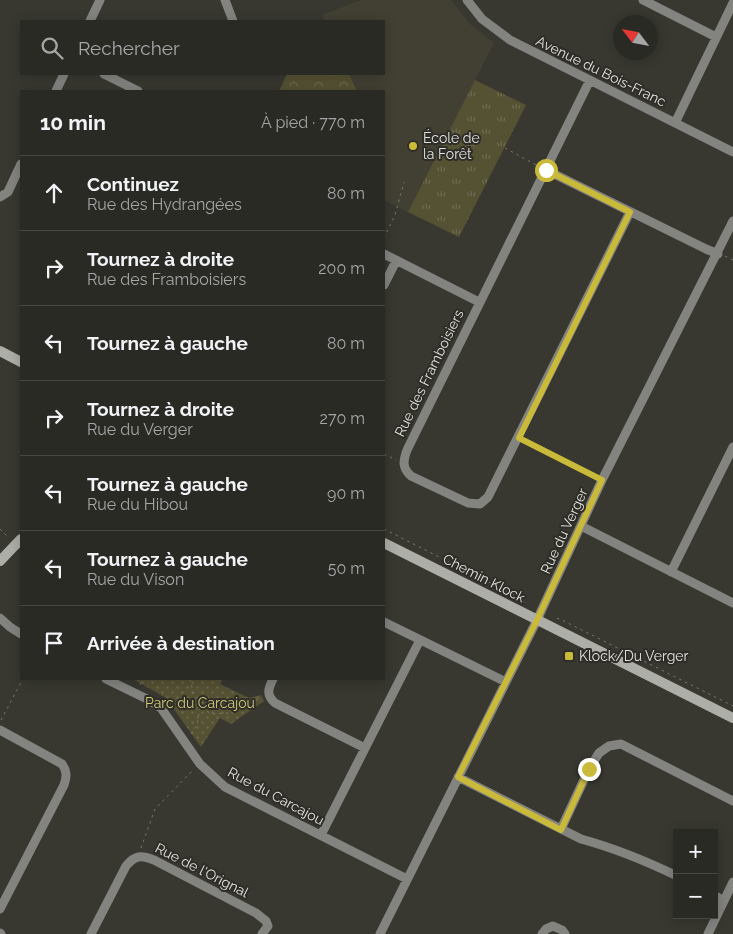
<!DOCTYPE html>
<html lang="fr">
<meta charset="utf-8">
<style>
:root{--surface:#2a2a25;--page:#32322d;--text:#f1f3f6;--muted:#a5a7a7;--line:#464642}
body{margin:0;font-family:Raleway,sans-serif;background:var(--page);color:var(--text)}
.controls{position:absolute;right:15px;bottom:15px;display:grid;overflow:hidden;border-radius:0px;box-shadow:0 2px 12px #0003}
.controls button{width:45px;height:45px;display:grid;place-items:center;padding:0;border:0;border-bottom:1px solid var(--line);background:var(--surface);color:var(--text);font:25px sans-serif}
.compass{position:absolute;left:613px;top:15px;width:45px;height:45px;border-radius:50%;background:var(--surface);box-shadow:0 2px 12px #0003;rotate:302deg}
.stop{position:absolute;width:15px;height:15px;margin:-11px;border:4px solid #caba3a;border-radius:50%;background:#fff}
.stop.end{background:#caba3a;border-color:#fff;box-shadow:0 1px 5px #0008}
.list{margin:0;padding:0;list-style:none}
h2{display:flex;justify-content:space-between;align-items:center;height:65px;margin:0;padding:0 20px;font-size:21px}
h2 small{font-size:16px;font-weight:400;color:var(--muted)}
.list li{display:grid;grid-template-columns:32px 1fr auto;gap:15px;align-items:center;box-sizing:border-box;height:75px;padding:0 20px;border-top:1px solid var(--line)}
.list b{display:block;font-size:19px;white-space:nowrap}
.list p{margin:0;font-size:16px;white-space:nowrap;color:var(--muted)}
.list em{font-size:16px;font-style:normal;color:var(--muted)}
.icon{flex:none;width:28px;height:28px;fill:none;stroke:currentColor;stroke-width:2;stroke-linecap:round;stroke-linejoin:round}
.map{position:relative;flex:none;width:733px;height:934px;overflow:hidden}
.search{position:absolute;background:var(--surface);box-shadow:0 2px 12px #0003;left:20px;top:20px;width:365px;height:55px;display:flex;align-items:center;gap:12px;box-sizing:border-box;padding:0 18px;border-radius:0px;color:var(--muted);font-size:19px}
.panel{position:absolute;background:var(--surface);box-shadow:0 2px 12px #0003;left:20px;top:90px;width:365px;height:590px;border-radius:0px}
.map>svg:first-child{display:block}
.built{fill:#424033}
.grass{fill:url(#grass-tufts)}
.forest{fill:url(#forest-crowns)}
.park{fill:url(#park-dots)}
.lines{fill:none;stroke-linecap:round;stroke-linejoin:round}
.path{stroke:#777771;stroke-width:1;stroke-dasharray:2.5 4;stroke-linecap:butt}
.street{stroke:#838380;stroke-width:9}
.secondary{stroke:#aeaea8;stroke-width:10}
.route{stroke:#caba3a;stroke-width:6}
.poi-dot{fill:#caba3a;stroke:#2e2d27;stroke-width:2}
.labels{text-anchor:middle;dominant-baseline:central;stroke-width:4;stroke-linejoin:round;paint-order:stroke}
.street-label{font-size:14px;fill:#e2e2de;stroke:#2e2d27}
.poi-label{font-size:14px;fill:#e2e2de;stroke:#2e2d27;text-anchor:start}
.park-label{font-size:14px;fill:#d1c779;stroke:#2e2d27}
</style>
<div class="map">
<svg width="733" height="934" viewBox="0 0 733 934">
<defs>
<pattern id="grass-tufts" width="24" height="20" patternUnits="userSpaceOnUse" patternTransform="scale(1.25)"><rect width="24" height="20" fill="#555133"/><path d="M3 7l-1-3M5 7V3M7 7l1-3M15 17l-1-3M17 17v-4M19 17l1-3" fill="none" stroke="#6d6a50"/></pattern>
<pattern id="forest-crowns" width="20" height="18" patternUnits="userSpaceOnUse" patternTransform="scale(1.25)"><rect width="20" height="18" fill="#555133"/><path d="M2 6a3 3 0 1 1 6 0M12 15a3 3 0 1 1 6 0" fill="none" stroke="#6d6a50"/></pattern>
<pattern id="park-dots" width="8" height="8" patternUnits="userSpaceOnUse" patternTransform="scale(1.25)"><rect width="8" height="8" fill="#555133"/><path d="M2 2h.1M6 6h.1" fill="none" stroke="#6d6a50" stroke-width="1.8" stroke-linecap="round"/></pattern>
</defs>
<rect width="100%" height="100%" fill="#383831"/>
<path class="built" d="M 361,0 L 451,0 L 470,24 L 494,43 L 408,212 L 384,200 L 384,91 L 357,91 L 349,74 L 384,74 L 384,21 L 325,21 L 322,15 Z"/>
<path class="grass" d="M 475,80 L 526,105 L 459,237 L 408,212 Z"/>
<path class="forest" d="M 287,74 L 349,74 L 357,91 L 279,91 Z"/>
<path class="park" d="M 133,679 L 223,679 L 220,684 L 249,698 L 261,695 L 264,701 L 231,724 L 220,718 L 201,747 L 166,698 Z"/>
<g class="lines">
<path class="path" d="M 505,148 L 538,166
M 384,238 L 395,215 L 404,182
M 725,256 L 733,260
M 526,442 L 594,476
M 384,454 L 396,460
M 0,529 L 8,537
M 384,529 L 518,597 L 525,603
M 557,618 L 562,620 L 733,706
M 190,679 L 196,704 L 211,714 L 229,713 L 261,698
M 140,685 L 143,679
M 1,720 L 23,679
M 191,734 L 197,725 L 200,708
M 141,848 L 155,809 L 193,770"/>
<path class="street" d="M 225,0 L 233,21
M 467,0 L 482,19 L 510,40 L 733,152
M 643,0 L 716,37
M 90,21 L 100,0
M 104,74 L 138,91
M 590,80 L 407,450 C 403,461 402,468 411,476 L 468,503 L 480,504 L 488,497 L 630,212
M 56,91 L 64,74
M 675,123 L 733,3
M 546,170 L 706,249 L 718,254
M 0,197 L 8,192 L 21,164
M 384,254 L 479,302
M 384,285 L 396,261
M 581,526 L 733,603
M 671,572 L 733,447
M 0,618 L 10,627 L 21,634
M 384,622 L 506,682
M 106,679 L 149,700 L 161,708 L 200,764 L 225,787 L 407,879
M 273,679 C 268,689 266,695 275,703 L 365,748
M 0,730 L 62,764 C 67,771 67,776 64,785 L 0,909
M 458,777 L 581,839 C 614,848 646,861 677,876
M 561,829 L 589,769 L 599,753 L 609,746 L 621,744 L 733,801
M 321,835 L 420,640
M 714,895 L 724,901
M 0,933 L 1,934
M 91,934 L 126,866 C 135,855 141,855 154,860 L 256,913 L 266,921 L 268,926 L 262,934
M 380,934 L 537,620 L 602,480 L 733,221
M 542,934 L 546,929 L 553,926 L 562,930 L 565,934
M 708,934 L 733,882"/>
<path class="secondary" d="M 0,351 L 21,362
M 384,543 L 733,718
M 0,561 L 21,539"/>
</g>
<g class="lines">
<path class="route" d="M 546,170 L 630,212 L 519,438 L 602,480 L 537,620 L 458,777 L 561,830 L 589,769"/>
</g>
<g class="poi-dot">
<circle cx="413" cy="146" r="5"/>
<rect x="564" y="651" width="10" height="10" rx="2.5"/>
</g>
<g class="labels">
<g class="street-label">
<text transform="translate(601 71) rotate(26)">Avenue du Bois-Franc</text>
<text transform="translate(429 373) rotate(-64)">Rue des Framboisiers</text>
<text transform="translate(564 531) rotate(-65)">Rue du Verger</text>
<text transform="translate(484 578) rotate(27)">Chemin Klock</text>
<text transform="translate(276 796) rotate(28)">Rue du Carcajou</text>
<text transform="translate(202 870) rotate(27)">Rue de l'Orignal</text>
</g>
<g class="poi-label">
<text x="423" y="138">École de<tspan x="423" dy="16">la Forêt</tspan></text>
<text x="579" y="656">Klock/Du Verger</text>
</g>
<g class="park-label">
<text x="200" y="703">Parc du Carcajou</text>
</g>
</g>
</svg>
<div class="controls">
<button>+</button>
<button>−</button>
</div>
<svg class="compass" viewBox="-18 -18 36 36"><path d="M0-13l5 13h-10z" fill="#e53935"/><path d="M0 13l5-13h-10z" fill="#a5a7a7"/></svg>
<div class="stop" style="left:546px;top:170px"></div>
<div class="stop end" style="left:589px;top:769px"></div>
<div class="search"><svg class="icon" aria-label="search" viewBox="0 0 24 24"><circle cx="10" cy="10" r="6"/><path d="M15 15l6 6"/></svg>Rechercher</div>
<section class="panel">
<h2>10 min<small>À pied · 770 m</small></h2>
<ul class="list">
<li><svg class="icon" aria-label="ahead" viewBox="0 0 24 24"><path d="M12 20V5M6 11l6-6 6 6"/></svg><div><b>Continuez</b><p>Rue des Hydrangées</p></div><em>80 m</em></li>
<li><svg class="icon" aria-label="right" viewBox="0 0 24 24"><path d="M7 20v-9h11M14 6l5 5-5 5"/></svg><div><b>Tournez à droite</b><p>Rue des Framboisiers</p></div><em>200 m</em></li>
<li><svg class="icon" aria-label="left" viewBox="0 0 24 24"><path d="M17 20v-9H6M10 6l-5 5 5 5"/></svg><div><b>Tournez à gauche</b></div><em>80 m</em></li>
<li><svg class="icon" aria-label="right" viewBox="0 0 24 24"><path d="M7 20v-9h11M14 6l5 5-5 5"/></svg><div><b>Tournez à droite</b><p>Rue du Verger</p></div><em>270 m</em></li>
<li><svg class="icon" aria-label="left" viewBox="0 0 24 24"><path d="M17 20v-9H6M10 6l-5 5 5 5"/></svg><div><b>Tournez à gauche</b><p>Rue du Hibou</p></div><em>90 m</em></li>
<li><svg class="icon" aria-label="left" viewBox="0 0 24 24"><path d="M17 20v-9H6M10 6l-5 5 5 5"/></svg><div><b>Tournez à gauche</b><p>Rue du Vison</p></div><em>50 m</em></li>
<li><svg class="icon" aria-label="arrive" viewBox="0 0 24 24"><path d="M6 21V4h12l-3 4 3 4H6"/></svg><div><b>Arrivée à destination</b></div></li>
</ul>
</section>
</div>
